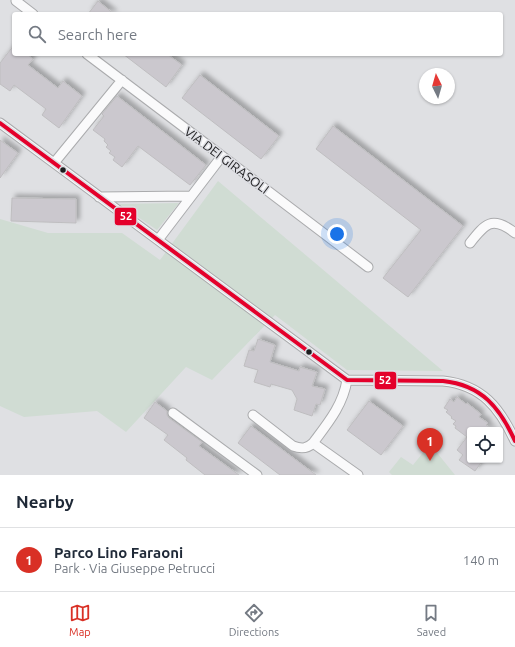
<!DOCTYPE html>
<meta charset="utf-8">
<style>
:root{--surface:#fff;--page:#f2f2f3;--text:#1f2937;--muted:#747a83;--line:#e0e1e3;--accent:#d93025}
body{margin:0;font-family:Ubuntu,sans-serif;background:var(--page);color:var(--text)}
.controls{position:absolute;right:12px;bottom:12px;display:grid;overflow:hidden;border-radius:4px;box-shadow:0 1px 3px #0004}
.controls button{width:36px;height:36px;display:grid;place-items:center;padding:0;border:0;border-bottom:1px solid var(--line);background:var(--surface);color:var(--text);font:20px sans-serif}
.compass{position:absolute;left:419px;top:68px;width:36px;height:36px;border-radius:50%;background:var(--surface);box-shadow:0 1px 3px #0004;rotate:355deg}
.you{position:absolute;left:337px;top:234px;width:14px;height:14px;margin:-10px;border:3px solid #fff;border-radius:50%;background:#1a73e8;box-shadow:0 0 0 6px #1a73e833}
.badge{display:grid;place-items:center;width:26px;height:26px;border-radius:50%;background:var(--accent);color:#fff;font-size:13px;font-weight:700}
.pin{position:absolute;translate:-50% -33px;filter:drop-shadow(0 1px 2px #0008)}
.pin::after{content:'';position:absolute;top:21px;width:14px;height:12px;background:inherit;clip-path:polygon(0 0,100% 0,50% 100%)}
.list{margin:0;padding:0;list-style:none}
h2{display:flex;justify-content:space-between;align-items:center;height:52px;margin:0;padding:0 16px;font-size:17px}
h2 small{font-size:13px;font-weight:400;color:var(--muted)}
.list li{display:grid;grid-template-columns:26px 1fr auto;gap:12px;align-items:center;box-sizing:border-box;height:64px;padding:0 16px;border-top:1px solid var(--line)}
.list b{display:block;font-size:15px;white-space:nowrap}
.list p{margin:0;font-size:13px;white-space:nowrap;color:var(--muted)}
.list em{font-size:13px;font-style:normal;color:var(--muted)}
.icon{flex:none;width:22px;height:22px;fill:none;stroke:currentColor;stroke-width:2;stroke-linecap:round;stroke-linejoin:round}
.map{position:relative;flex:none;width:515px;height:475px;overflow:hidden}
.search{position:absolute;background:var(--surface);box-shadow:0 1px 3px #0004;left:12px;right:12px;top:12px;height:44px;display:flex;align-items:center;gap:10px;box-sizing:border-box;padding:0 14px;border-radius:4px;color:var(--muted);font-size:15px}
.sheet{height:116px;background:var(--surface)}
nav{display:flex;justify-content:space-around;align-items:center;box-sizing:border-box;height:56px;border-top:1px solid var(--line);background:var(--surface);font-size:11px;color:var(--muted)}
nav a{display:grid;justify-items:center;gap:2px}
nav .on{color:var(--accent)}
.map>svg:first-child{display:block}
.green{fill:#d0dcd3}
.building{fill:#cbc8ce;stroke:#bfbec0;filter:url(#shadow)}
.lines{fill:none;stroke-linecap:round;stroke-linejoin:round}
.minor-casing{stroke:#aaabad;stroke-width:11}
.minor{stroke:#fafafb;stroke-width:9}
.bus-1-casing{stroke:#dedfe4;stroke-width:7}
.bus-1{stroke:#e4002b;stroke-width:4}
.bus-dot{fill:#1c1c1e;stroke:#dedfe4;stroke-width:1.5}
.labels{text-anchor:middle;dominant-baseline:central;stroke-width:3;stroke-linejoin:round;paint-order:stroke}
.street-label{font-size:13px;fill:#1c1c1e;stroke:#dedfe4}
.line-badge{stroke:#dedfe4;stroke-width:1.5}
.badge-label{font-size:11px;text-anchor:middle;font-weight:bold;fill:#fff}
</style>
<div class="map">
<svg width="515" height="475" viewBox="0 0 515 475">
<defs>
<filter id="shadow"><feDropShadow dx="3.5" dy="-3.5" stdDeviation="2" flood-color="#0004"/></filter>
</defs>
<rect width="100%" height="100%" fill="#dfe0e3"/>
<path class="green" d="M 218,181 L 443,371 L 347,370 L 275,315 L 212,380 L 186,367 L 126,432 L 97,411 L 24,417 L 0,406 L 0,219 L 48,233 L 122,233 L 160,260 Z
M 179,203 L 157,230 L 119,204 Z
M 430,444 L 455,475 L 392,475 L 389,472 L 401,457 L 413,465 Z"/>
<path class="building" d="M 98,1 L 114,14 L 88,14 Z
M 14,45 L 14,54 L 27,54 L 33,59 L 28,65 L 58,88 L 63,81 L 82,96 L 59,128 L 42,115 L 46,109 L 14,85 L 10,91 L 0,84 L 0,63 Z
M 123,54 L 167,54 L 182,65 L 166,87 Z
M 200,75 L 279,136 L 261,159 L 182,98 Z
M 117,96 L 206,165 L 190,185 L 138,146 L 122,167 L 113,160 L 115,157 L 109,153 L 111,151 L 106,147 L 108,145 L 104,141 L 105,139 L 93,130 L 104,116 L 102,114 Z
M 333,126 L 463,226 L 408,297 L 383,278 L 421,230 L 316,149 Z
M 0,140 L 18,153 L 0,178 Z
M 12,198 L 76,199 L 76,223 L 11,221 Z
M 258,339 L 275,345 L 270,362 L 299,371 L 300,367 L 317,372 L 312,386 L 325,389 L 320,405 L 316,404 L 312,416 L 294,410 L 297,399 L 292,390 L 271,384 L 270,387 L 254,382 L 258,370 L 244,366 L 249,350 L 254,351 Z
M 457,397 L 466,404 L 467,403 L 481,414 L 479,417 L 488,423 L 486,425 L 493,430 L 470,430 L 470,460 L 483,460 L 475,471 L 459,460 L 463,455 L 457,450 L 467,437 L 455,428 L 456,426 L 453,424 L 456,421 L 451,418 L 452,417 L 446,412 L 448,410 L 444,408 L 450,399 L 454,402 Z
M 369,401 L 403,426 L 381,455 L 347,430 Z
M 155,402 L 167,411 L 167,415 L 169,418 L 202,442 L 199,446 L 239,475 L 205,475 L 186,460 L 187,458 L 164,440 L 168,435 L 144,418 Z
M 251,426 L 316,475 L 280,475 L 238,443 Z"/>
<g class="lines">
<defs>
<path id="minor" d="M 16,1 L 33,14
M 87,54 L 222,156 L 368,267
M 0,123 L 347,380 L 443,381 C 482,385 500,408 515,441
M 54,163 L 122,80
M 99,197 L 191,196
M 158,240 L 222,156
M 470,243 C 485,224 492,215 515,233
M 347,380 C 343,405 328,423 313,443 L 358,475
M 173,413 L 257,475
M 253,415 L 293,446 C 301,449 307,449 313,443"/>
</defs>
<use href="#minor" class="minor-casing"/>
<use href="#minor" class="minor"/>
<defs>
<path id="bus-1" d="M 0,123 L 347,380 L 443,381 C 482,385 500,408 515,441"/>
</defs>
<use href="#bus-1" class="bus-1-casing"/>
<use href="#bus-1" class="bus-1"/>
</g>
<g class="bus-dot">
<circle cx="63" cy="170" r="3.5"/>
<circle cx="309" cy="352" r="3.5"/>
</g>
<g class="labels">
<g class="street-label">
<text transform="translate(227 160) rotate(37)">VIA DEI GIRASOLI</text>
</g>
</g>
<g class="line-badge">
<rect x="114" y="207" width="23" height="19" rx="4" fill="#e4002b"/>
<rect x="374" y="371" width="23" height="19" rx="4" fill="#e4002b"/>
</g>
<g class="badge-label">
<text x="126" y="220">52</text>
<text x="385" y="384">52</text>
</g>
</svg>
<div class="controls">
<button><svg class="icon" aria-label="locate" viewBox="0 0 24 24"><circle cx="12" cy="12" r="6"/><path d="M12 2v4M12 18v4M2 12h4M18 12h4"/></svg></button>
</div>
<svg class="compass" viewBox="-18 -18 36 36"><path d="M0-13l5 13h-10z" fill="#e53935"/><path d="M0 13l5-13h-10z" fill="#747a83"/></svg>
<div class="you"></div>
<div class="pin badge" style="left:430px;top:461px">1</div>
<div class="search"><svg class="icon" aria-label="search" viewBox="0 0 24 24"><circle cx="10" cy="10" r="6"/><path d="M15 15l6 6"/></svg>Search here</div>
</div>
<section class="sheet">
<h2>Nearby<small></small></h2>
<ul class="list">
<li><span class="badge">1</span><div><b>Parco Lino Faraoni</b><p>Park · Via Giuseppe Petrucci</p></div><em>140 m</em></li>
</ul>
</section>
<nav>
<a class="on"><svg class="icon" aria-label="map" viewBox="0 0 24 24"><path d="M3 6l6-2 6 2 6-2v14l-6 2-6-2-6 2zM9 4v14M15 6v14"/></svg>Map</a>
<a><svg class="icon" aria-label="directions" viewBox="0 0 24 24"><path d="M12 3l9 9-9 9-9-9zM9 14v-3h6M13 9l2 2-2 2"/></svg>Directions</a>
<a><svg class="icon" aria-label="saved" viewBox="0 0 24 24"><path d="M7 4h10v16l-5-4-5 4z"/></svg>Saved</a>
</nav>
